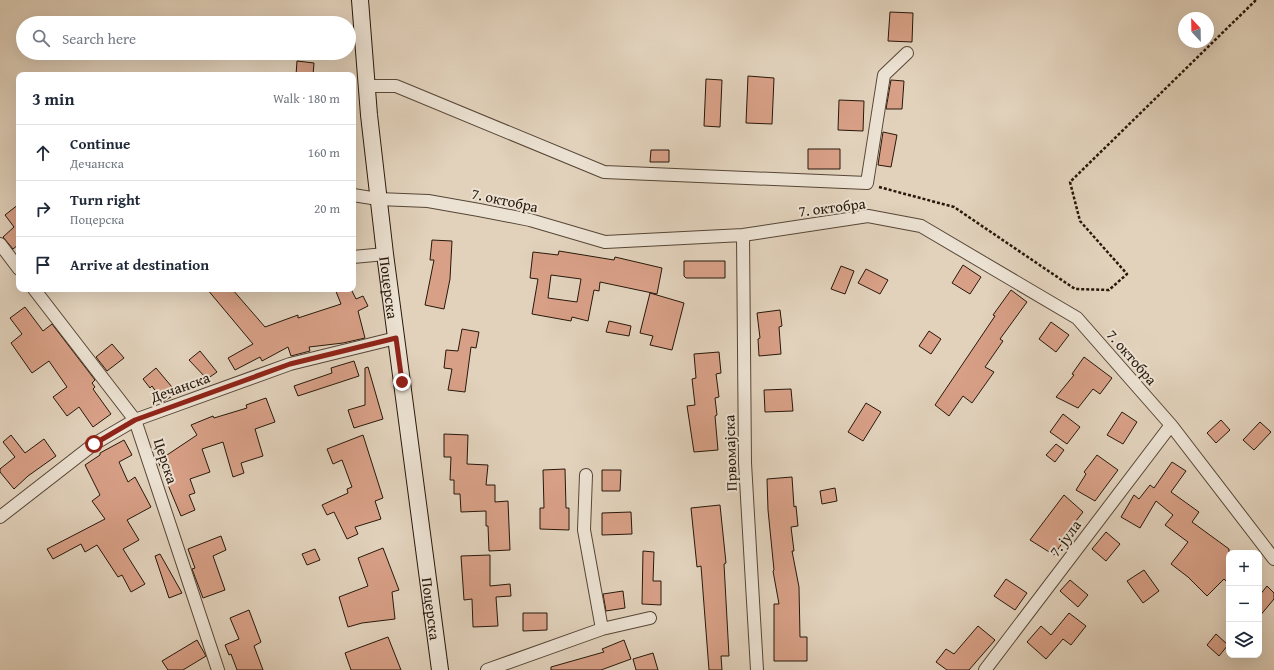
<!DOCTYPE html>
<meta charset="utf-8">
<style>
:root{--surface:#fff;--page:#f2f2f3;--text:#1f2937;--muted:#747a83;--line:#e0e1e3}
body{margin:0;font-family:"Gentium Book Plus",serif;background:var(--page);color:var(--text)}
.controls{position:absolute;right:12px;bottom:12px;display:grid;overflow:hidden;border-radius:8px;box-shadow:0 4px 16px #0002}
.controls button{width:36px;height:36px;display:grid;place-items:center;padding:0;border:0;border-bottom:1px solid var(--line);background:var(--surface);color:var(--text);font:20px sans-serif}
.compass{position:absolute;left:1178px;top:12px;width:36px;height:36px;border-radius:50%;background:var(--surface);box-shadow:0 4px 16px #0002;rotate:338deg}
.stop{position:absolute;width:12px;height:12px;margin:-9px;border:3px solid #8f2418;border-radius:50%;background:#fff}
.stop.end{background:#8f2418;border-color:#fff;box-shadow:0 1px 4px #0008}
.list{margin:0;padding:0;list-style:none}
h2{display:flex;justify-content:space-between;align-items:center;height:52px;margin:0;padding:0 16px;font-size:17px}
h2 small{font-size:13px;font-weight:400;color:var(--muted)}
.list li{display:grid;grid-template-columns:26px 1fr auto;gap:12px;align-items:center;box-sizing:border-box;height:56px;padding:0 16px;border-top:1px solid var(--line)}
.list b{display:block;font-size:15px;white-space:nowrap}
.list p{margin:0;font-size:13px;white-space:nowrap;color:var(--muted)}
.list em{font-size:13px;font-style:normal;color:var(--muted)}
.icon{flex:none;width:22px;height:22px;fill:none;stroke:currentColor;stroke-width:2;stroke-linecap:round;stroke-linejoin:round}
.map{position:relative;flex:none;width:1274px;height:670px;overflow:hidden}
.search{position:absolute;background:var(--surface);box-shadow:0 4px 16px #0002;left:16px;top:16px;width:340px;height:44px;display:flex;align-items:center;gap:10px;box-sizing:border-box;padding:0 14px;border-radius:22px;color:var(--muted);font-size:15px}
.panel{position:absolute;background:var(--surface);box-shadow:0 4px 16px #0002;left:16px;top:72px;width:340px;height:220px;border-radius:8px}
.map>svg:first-child{display:block}
.building{fill:#d8a087;stroke:#27180a;fill-rule:evenodd}
.lines{fill:none;stroke-linecap:round;stroke-linejoin:round}
.street-casing{stroke:#564636;stroke-width:14}
.secondary-casing{stroke:#27180a;stroke-width:18}
.path{stroke:#27180a;stroke-width:2.5;stroke-dasharray:3 2;stroke-linecap:butt}
.street{stroke:#ece2d3;stroke-width:12}
.secondary{stroke:#ece2d3;stroke-width:16}
.route{stroke:#8f2418;stroke-width:5}
.labels{text-anchor:middle;dominant-baseline:central;stroke-width:4;stroke-linejoin:round;paint-order:stroke}
.street-label{font-size:15px;fill:#27180a;stroke:#ece2d3}
</style>
<div class="map">
<svg width="1274" height="670" viewBox="0 0 1274 670">
<rect width="100%" height="100%" fill="#e2d2bc"/>
<filter id="stains"><feTurbulence type="fractalNoise" baseFrequency=".005" numOctaves="4"/><feColorMatrix values="0 0 0 0 .2 0 0 0 0 .09 0 0 0 0 .02 0 0 0 .5 -.17"/></filter>
<radialGradient id="worn" r=".72"><stop offset=".6" stop-color="#630" stop-opacity="0"/><stop offset="1" stop-color="#630" stop-opacity=".3"/></radialGradient>
<path class="building" d="M 890,12 L 913,13 L 912,42 L 888,41 Z
M 297,61 L 314,63 L 313,75 L 296,75 Z
M 748,76 L 774,78 L 772,124 L 746,123 Z
M 706,79 L 722,80 L 720,127 L 704,126 Z
M 891,80 L 904,81 L 902,109 L 886,109 Z
M 839,100 L 864,101 L 863,131 L 838,130 Z
M 883,132 L 897,135 L 891,167 L 878,165 Z
M 808,149 L 840,149 L 840,169 L 808,169 Z
M 651,150 L 669,150 L 669,162 L 650,162 Z
M 19,204 L 19,244 L 13,249 L 3,237 L 14,227 L 5,215 Z
M 432,240 L 452,241 L 450,279 L 444,309 L 425,305 L 434,260 L 430,260 Z
M 559,251 L 614,260 L 615,257 L 662,268 L 657,294 L 600,282 L 599,291 L 594,290 L 588,321 L 572,317 L 571,321 L 532,314 L 538,279 L 530,278 L 533,252 L 558,255 ZM 551,275 L 581,279 L 577,302 L 548,298 Z
M 684,261 L 725,261 L 725,278 L 686,278 L 684,276 Z
M 963,265 L 981,277 L 970,294 L 952,283 Z
M 841,266 L 854,271 L 845,294 L 831,289 Z
M 866,269 L 888,280 L 880,294 L 858,283 Z
M 207,289 L 232,289 L 265,327 L 298,315 L 298,318 L 341,304 L 335,289 L 351,289 L 356,299 L 363,296 L 368,306 L 358,311 L 365,338 L 343,343 L 309,347 L 310,351 L 291,356 L 288,347 L 262,361 L 260,357 L 235,370 L 228,358 L 253,344 Z
M 1011,290 L 1027,302 L 1000,339 L 1003,341 L 985,367 L 994,372 L 972,403 L 963,396 L 949,416 L 935,405 L 995,316 L 993,315 Z
M 650,293 L 684,303 L 672,350 L 650,345 L 653,336 L 640,333 Z
M 25,307 L 43,331 L 52,324 L 95,380 L 92,383 L 95,387 L 93,389 L 111,414 L 93,427 L 79,407 L 67,416 L 53,397 L 67,387 L 49,361 L 32,373 L 11,343 L 22,334 L 10,318 Z
M 780,310 L 782,326 L 779,327 L 781,354 L 759,356 L 758,339 L 760,338 L 757,313 Z
M 609,321 L 631,326 L 629,336 L 606,332 Z
M 1051,322 L 1069,335 L 1056,352 L 1039,339 Z
M 462,329 L 479,332 L 476,348 L 471,347 L 465,392 L 448,390 L 452,369 L 444,368 L 446,350 L 458,351 Z
M 929,331 L 941,339 L 931,354 L 919,346 Z
M 112,344 L 124,358 L 107,371 L 96,357 Z
M 200,351 L 217,372 L 207,379 L 189,360 Z
M 719,352 L 721,373 L 716,374 L 719,397 L 715,398 L 717,415 L 715,416 L 718,450 L 694,452 L 687,406 L 695,405 L 692,379 L 696,378 L 694,354 Z
M 1084,357 L 1112,378 L 1100,394 L 1093,389 L 1078,408 L 1056,397 L 1074,375 L 1072,374 Z
M 354,361 L 359,376 L 298,396 L 294,386 L 332,373 L 331,368 Z
M 368,367 L 383,419 L 354,428 L 348,410 L 365,405 L 365,368 Z
M 156,368 L 177,393 L 163,402 L 152,386 L 150,388 L 143,379 Z
M 791,389 L 793,411 L 765,412 L 764,390 Z
M 266,398 L 275,422 L 255,429 L 263,456 L 241,463 L 244,473 L 233,477 L 223,442 L 202,449 L 210,472 L 190,479 L 195,493 L 189,495 L 195,510 L 181,516 L 158,461 L 197,435 L 191,425 L 213,416 L 214,418 L 247,408 L 246,405 Z
M 866,403 L 881,412 L 863,441 L 848,432 Z
M 1122,412 L 1137,422 L 1123,444 L 1107,435 Z
M 1063,414 L 1080,427 L 1067,444 L 1050,432 Z
M 1221,420 L 1230,430 L 1216,443 L 1207,433 Z
M 1260,422 L 1271,432 L 1254,450 L 1243,440 Z
M 444,434 L 468,435 L 467,464 L 488,465 L 486,485 L 495,485 L 495,502 L 508,501 L 510,550 L 489,551 L 488,526 L 486,526 L 486,511 L 461,512 L 460,494 L 454,494 L 454,480 L 450,480 L 451,457 L 444,457 Z
M 11,435 L 25,453 L 44,439 L 56,456 L 28,476 L 14,489 L 0,472 L 0,469 L 15,457 L 3,442 Z
M 363,435 L 383,498 L 375,501 L 381,519 L 355,527 L 358,534 L 347,539 L 334,512 L 327,515 L 322,505 L 348,493 L 347,489 L 352,487 L 342,460 L 333,464 L 327,449 Z
M 124,440 L 132,455 L 119,462 L 128,482 L 135,477 L 151,507 L 127,520 L 139,540 L 123,549 L 145,584 L 131,592 L 122,575 L 118,577 L 97,545 L 85,552 L 81,544 L 53,559 L 47,549 L 105,519 L 92,501 L 100,495 L 85,465 L 100,455 L 100,453 Z
M 1056,444 L 1064,450 L 1055,462 L 1046,455 Z
M 1097,455 L 1118,470 L 1095,501 L 1076,490 L 1086,474 L 1084,472 Z
M 1172,462 L 1186,471 L 1171,492 L 1199,512 L 1192,522 L 1229,549 L 1229,584 L 1224,579 L 1207,596 L 1188,577 L 1171,564 L 1188,542 L 1165,525 L 1173,515 L 1156,501 L 1140,528 L 1121,517 L 1134,495 L 1139,499 L 1150,485 L 1154,488 Z
M 565,469 L 566,508 L 569,508 L 569,530 L 540,529 L 540,508 L 544,508 L 543,470 Z
M 602,470 L 621,470 L 620,491 L 602,491 Z
M 792,477 L 794,507 L 796,506 L 798,526 L 791,527 L 794,551 L 792,551 L 799,587 L 800,637 L 807,637 L 807,661 L 774,661 L 774,604 L 779,604 L 773,571 L 774,570 L 768,510 L 767,479 Z
M 835,488 L 837,501 L 822,504 L 820,491 Z
M 1064,495 L 1083,512 L 1065,535 L 1067,536 L 1054,555 L 1030,540 Z
M 720,505 L 726,563 L 724,564 L 729,656 L 721,656 L 722,670 L 709,670 L 701,566 L 697,567 L 691,508 Z
M 631,512 L 632,534 L 602,535 L 602,513 Z
M 1106,532 L 1120,544 L 1106,561 L 1092,549 Z
M 221,536 L 226,550 L 213,556 L 225,590 L 203,598 L 192,569 L 195,568 L 188,549 Z
M 383,548 L 399,590 L 392,592 L 395,619 L 362,623 L 348,627 L 339,597 L 368,586 L 358,558 Z
M 315,549 L 320,560 L 307,565 L 302,554 Z
M 643,551 L 654,552 L 653,581 L 661,581 L 661,605 L 642,604 Z
M 160,554 L 182,593 L 169,598 L 155,556 Z
M 490,555 L 490,586 L 510,584 L 511,596 L 496,597 L 498,626 L 473,627 L 472,599 L 464,600 L 461,556 Z
M 1144,570 L 1159,591 L 1143,603 L 1127,581 Z
M 1006,579 L 1027,593 L 1015,610 L 994,596 Z
M 1070,580 L 1088,595 L 1078,607 L 1060,591 Z
M 1267,586 L 1274,593 L 1274,599 L 1259,617 L 1259,596 Z
M 623,591 L 625,608 L 606,611 L 603,594 Z
M 249,610 L 261,642 L 254,646 L 263,670 L 237,670 L 231,654 L 229,655 L 225,645 L 239,639 L 230,618 Z
M 523,613 L 547,613 L 547,630 L 523,631 Z
M 1069,613 L 1086,626 L 1071,645 L 1063,639 L 1046,659 L 1027,642 L 1041,626 L 1051,635 Z
M 978,626 L 995,640 L 969,670 L 947,670 L 936,662 L 946,649 L 954,654 Z
M 1216,634 L 1228,645 L 1219,656 L 1207,645 Z
M 388,637 L 401,670 L 351,670 L 345,653 Z
M 197,640 L 206,656 L 183,670 L 168,670 L 162,661 Z
M 624,640 L 631,659 L 601,670 L 551,670 L 551,667 L 604,652 L 602,649 Z
M 653,653 L 658,670 L 636,670 L 633,659 Z"/>
<g class="lines">
<defs>
<path id="street" d="M 368,86 L 396,86 L 604,172 L 867,183 L 884,75 L 907,53
M 353,195 L 378,199 L 428,201 L 479,210 L 530,220 L 605,242 L 743,235 L 868,216 L 921,226 L 1077,318 L 1171,425 L 1274,559
M 743,235 L 745,463 L 757,670
M 0,244 L 19,269
M 353,257 L 385,254
M 34,289 L 135,420 L 218,670
M 586,475 L 584,530 L 602,629
M 0,517 L 94,444 L 135,420 L 290,364 L 396,338
M 487,670 L 602,629 L 650,618
M 985,670 L 1171,425"/>
<g id="secondary">
<path id="s1" d="M 360,0 L 369,115 L 385,254 L 440,670"/>
</g>
</defs>
<use href="#street" class="street-casing"/>
<use href="#secondary" class="secondary-casing"/>
<path class="path" d="M 879,187 L 954,207 L 1075,289 L 1109,290 L 1127,274 L 1080,221 L 1070,182 L 1256,0"/>
<use href="#street" class="street"/>
<use href="#secondary" class="secondary"/>
</g>
<g class="lines">
<path class="route" d="M 94,444 L 135,420 L 290,364 L 396,338 L 402,382"/>
</g>
<g class="labels">
<g class="street-label">
<text transform="translate(505 200) rotate(12)">7. октобра</text>
<text transform="translate(832 207) rotate(-7)">7. октобра</text>
<text stroke="none"><textPath href="#s1" startOffset="289">Поцерска</textPath></text>
<text transform="translate(1132 357) rotate(49)">7. октобра</text>
<text transform="translate(180 387) rotate(-20)">Дечанска</text>
<text transform="translate(730 453) rotate(-92)">Првомајска</text>
<text transform="translate(166 461) rotate(72)">Церска</text>
<text transform="translate(1065 538) rotate(-53)">7. јула</text>
<text stroke="none"><textPath href="#s1" startOffset="613">Поцерска</textPath></text>
</g>
</g>
<rect width="100%" height="100%" filter="url(#stains)"/>
<rect width="100%" height="100%" fill="url(#worn)"/>
</svg>
<div class="controls">
<button>+</button>
<button>−</button>
<button><svg class="icon" aria-label="layers" viewBox="0 0 24 24"><path d="M12 4l9 5-9 5-9-5zM3 14l9 5 9-5"/></svg></button>
</div>
<svg class="compass" viewBox="-18 -18 36 36"><path d="M0-13l5 13h-10z" fill="#e53935"/><path d="M0 13l5-13h-10z" fill="#747a83"/></svg>
<div class="stop" style="left:94px;top:444px"></div>
<div class="stop end" style="left:402px;top:382px"></div>
<div class="search"><svg class="icon" aria-label="search" viewBox="0 0 24 24"><circle cx="10" cy="10" r="6"/><path d="M15 15l6 6"/></svg>Search here</div>
<section class="panel">
<h2>3 min<small>Walk · 180 m</small></h2>
<ul class="list">
<li><svg class="icon" aria-label="ahead" viewBox="0 0 24 24"><path d="M12 20V5M6 11l6-6 6 6"/></svg><div><b>Continue</b><p>Дечанска</p></div><em>160 m</em></li>
<li><svg class="icon" aria-label="right" viewBox="0 0 24 24"><path d="M7 20v-9h11M14 6l5 5-5 5"/></svg><div><b>Turn right</b><p>Поцерска</p></div><em>20 m</em></li>
<li><svg class="icon" aria-label="arrive" viewBox="0 0 24 24"><path d="M6 21V4h12l-3 4 3 4H6"/></svg><div><b>Arrive at destination</b></div></li>
</ul>
</section>
</div>
